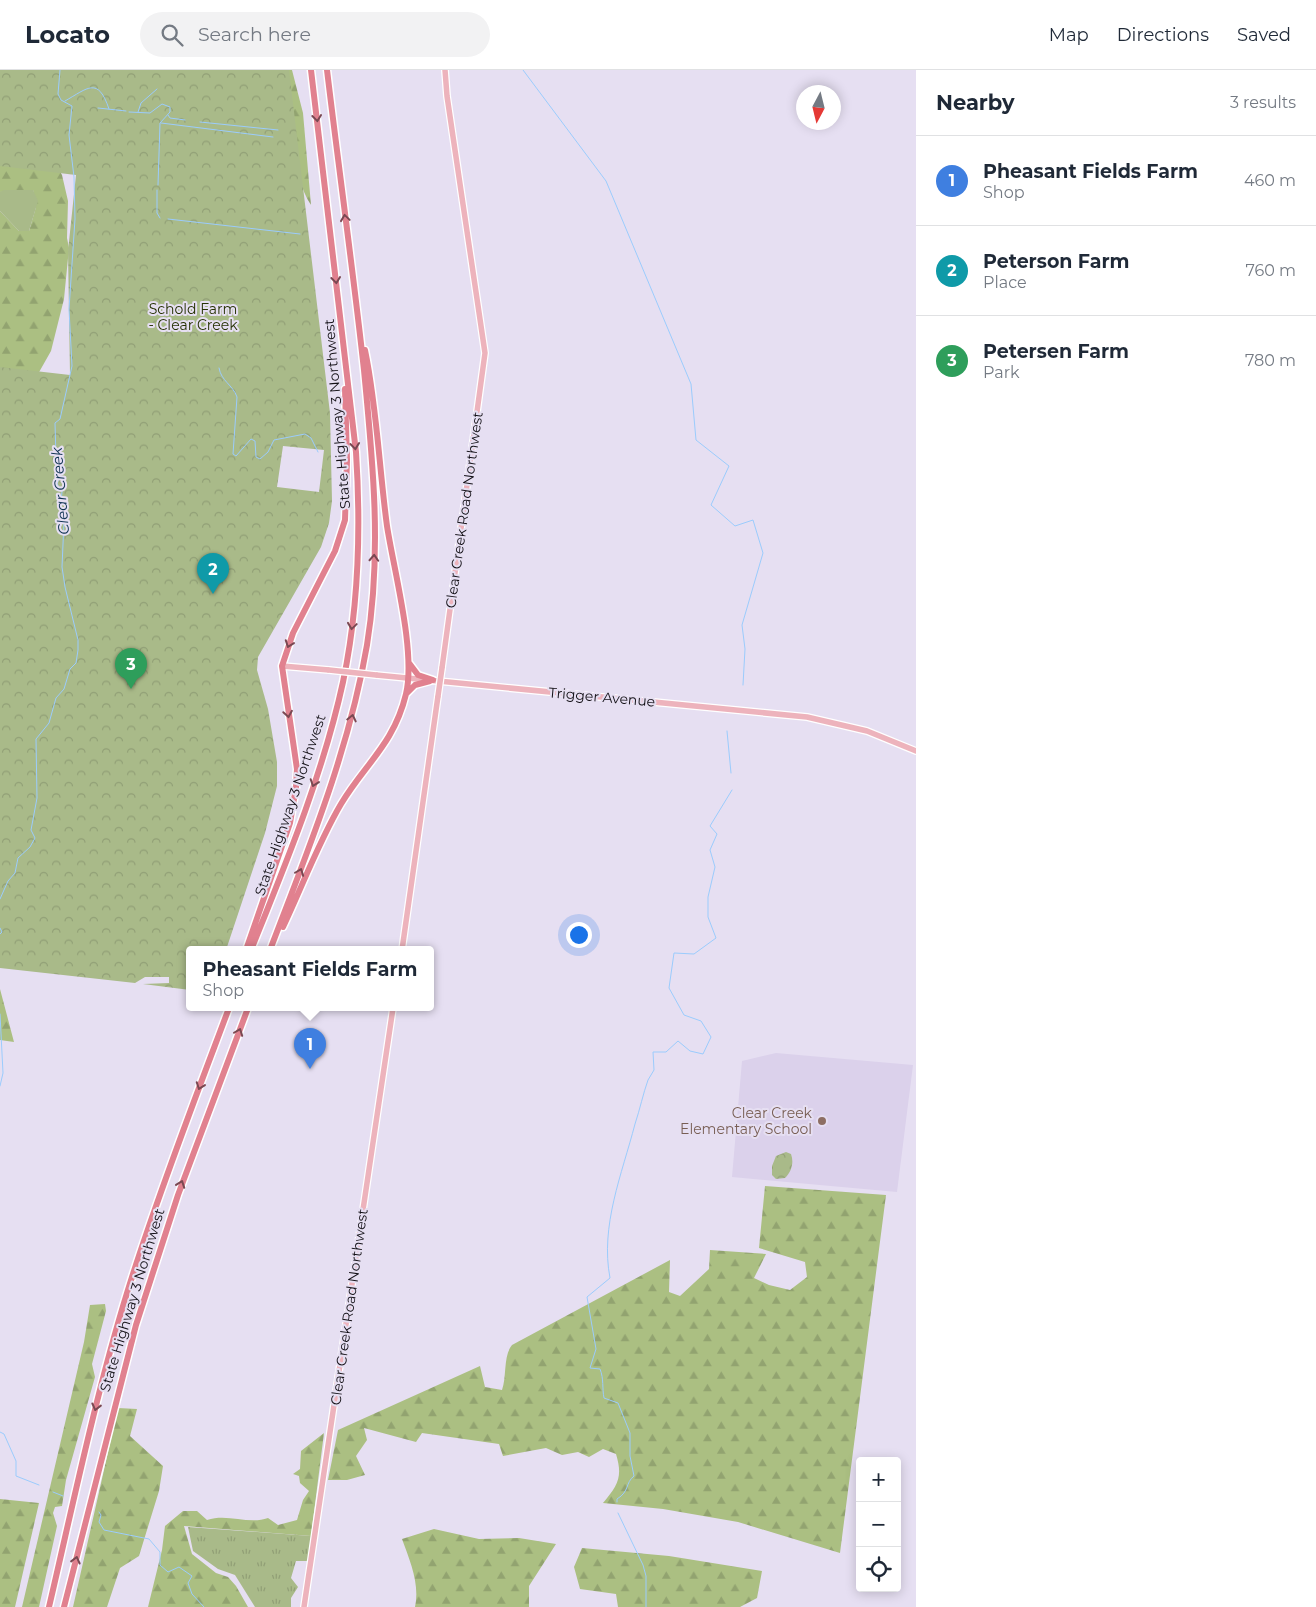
<!DOCTYPE html>
<meta charset="utf-8">
<style>
:root{--surface:#fff;--page:#f2f2f3;--text:#1f2937;--muted:#747a83;--line:#e0e1e3;--accent:#b45309}
body{margin:0;font-family:Montserrat,sans-serif;background:var(--page);color:var(--text)}
.controls{position:absolute;right:15px;bottom:15px;display:grid;overflow:hidden;border-radius:5px;box-shadow:0 2px 12px #0003}
.controls button{width:45px;height:45px;display:grid;place-items:center;padding:0;border:0;border-bottom:1px solid var(--line);background:var(--surface);color:var(--text);font:25px sans-serif}
.compass{position:absolute;left:796px;top:15px;width:45px;height:45px;border-radius:50%;background:var(--surface);box-shadow:0 2px 12px #0003;rotate:187deg}
.you{position:absolute;left:578px;top:864px;width:18px;height:18px;margin:-12px;border:4px solid #fff;border-radius:50%;background:#1a73e8;box-shadow:0 0 0 8px #1a73e833}
.badge{display:grid;place-items:center;width:32px;height:32px;border-radius:50%;background:var(--accent);color:#fff;font-size:16px;font-weight:700}
.pin{position:absolute;translate:-50% -41px;filter:drop-shadow(0 1px 2px #0008)}
.pin::after{content:'';position:absolute;top:26px;width:18px;height:15px;background:inherit;clip-path:polygon(0 0,100% 0,50% 100%)}
.popup{position:absolute;left:186px;top:876px;width:248px;height:65px;box-sizing:border-box;display:grid;place-content:center;border-radius:5px;background:var(--surface);filter:drop-shadow(0 1px 4px #0005);font-size:16px;white-space:nowrap;color:var(--muted)}
.popup b{font-size:19px;color:var(--text)}
.popup::after{content:'';position:absolute;left:50%;top:100%;margin-left:-10px;border:10px solid transparent;border-top-color:var(--surface)}
.list{margin:0;padding:0;list-style:none}
h2{display:flex;justify-content:space-between;align-items:center;height:65px;margin:0;padding:0 20px;font-size:21px}
h2 small{font-size:16px;font-weight:400;color:var(--muted)}
.list li{display:grid;grid-template-columns:32px 1fr auto;gap:15px;align-items:center;box-sizing:border-box;height:90px;padding:0 20px;border-top:1px solid var(--line)}
.list b{display:block;font-size:19px;white-space:nowrap}
.list p{margin:0;font-size:16px;white-space:nowrap;color:var(--muted)}
.list em{font-size:16px;font-style:normal;color:var(--muted)}
.icon{flex:none;width:28px;height:28px;fill:none;stroke:currentColor;stroke-width:2;stroke-linecap:round;stroke-linejoin:round}
.map{position:relative;flex:none;width:916px;height:1537px;overflow:hidden}
header{display:flex;align-items:center;gap:30px;box-sizing:border-box;height:70px;padding:0 25px;background:var(--surface);border-bottom:1px solid var(--line)}
header strong{font-size:24px}
nav{display:flex;gap:28px;margin-inline-start:auto;font-size:18px}
.search{width:350px;height:45px;background:var(--page);display:flex;align-items:center;gap:12px;box-sizing:border-box;padding:0 18px;border-radius:28px;color:var(--muted);font-size:19px}
main{display:flex}
aside{flex:1;background:var(--surface)}
.map>svg:first-child{display:block}
.built{fill:#dbd1eb}
.grass{fill:url(#grass-tufts)}
.forest{fill:url(#forest-firs)}
.park{fill:url(#park-crowns);fill-rule:evenodd}
.garden{fill:#a9ba89}
.lines{fill:none;stroke-linecap:round;stroke-linejoin:round}
.stream{stroke:#9bccfd;stroke-width:1}
.major-casing{stroke:#fff;stroke-width:8}
.highway-casing{stroke:#fff;stroke-width:9}
.major{stroke:#edb3bc;stroke-width:5.5}
.highway{stroke:#e1818f;stroke-width:6}
.major-bridge-casing{stroke:#fff;stroke-width:8;stroke-linecap:butt}
.major-bridge{stroke:#edb3bc;stroke-width:5.5}
.oneway{stroke:#7a4852}
.education-dot{fill:#8d6e63;stroke:#e6dff2;stroke-width:2}
.labels{text-anchor:middle;dominant-baseline:central;stroke-width:4;stroke-linejoin:round;paint-order:stroke}
.park-label{font-size:14px;fill:#263203;stroke:#e6dff2}
.street-label{font-size:14px;fill:#131016;stroke:#e6dff2}
.education-label{font-size:14px;fill:#785e54;stroke:#e6dff2;text-anchor:end}
.water-label{font-size:15px;font-style:italic;fill:#0d3150;stroke:#e6dff2}
</style>
<header>
<strong>Locato</strong>
<div class="search"><svg class="icon" aria-label="search" viewBox="0 0 24 24"><circle cx="10" cy="10" r="6"/><path d="M15 15l6 6"/></svg>Search here</div>
<nav><a>Map</a><a>Directions</a><a>Saved</a></nav>
</header>
<main>
<div class="map">
<svg width="916" height="1537" viewBox="0 0 916 1537">
<defs>
<pattern id="grass-tufts" width="24" height="20" patternUnits="userSpaceOnUse" patternTransform="scale(1.25)"><rect width="24" height="20" fill="#a9ba89"/><path d="M3 7l-1-3M5 7V3M7 7l1-3M15 17l-1-3M17 17v-4M19 17l1-3" fill="none" stroke="#919f76"/></pattern>
<pattern id="forest-firs" width="22" height="20" patternUnits="userSpaceOnUse" patternTransform="scale(1.25)"><rect width="22" height="20" fill="#abbf82"/><path d="M5 1l3.5 6h-7zM16 11l3.5 6h-7z" fill="#92a370"/></pattern>
<pattern id="park-crowns" width="20" height="18" patternUnits="userSpaceOnUse" patternTransform="scale(1.25)"><rect width="20" height="18" fill="#a9ba89"/><path d="M2 6a3 3 0 1 1 6 0M12 15a3 3 0 1 1 6 0" fill="none" stroke="#919f76"/></pattern>
</defs>
<rect width="100%" height="100%" fill="#e6dff2"/>
<path class="built" d="M 776,983 L 913,995 L 897,1122 L 732,1107 L 742,991 Z"/>
<path class="grass" d="M 188,1457 L 311,1466 L 308,1491 L 296,1491 L 291,1508 L 298,1517 L 291,1528 L 291,1537 L 255,1537 L 235,1505 L 218,1499 L 193,1481 Z"/>
<path class="forest" d="M 0,0 L 62,105 L 68,131 L 67,168 L 69,178 L 64,229 L 51,281 L 38,304 L 0,302 L 0,141 L 19,161 L 29,161 L 36,137 L 33,120 L 0,122 Z
M 284,0 L 292,0 L 303,43 L 311,135 C 291,106 289,36 284,0 Z
M 0,919 L 14,972 L 0,970 Z
M 765,1116 L 886,1125 L 840,1483 L 738,1452 L 663,1439 L 603,1433 C 618,1415 623,1407 616,1384 L 603,1379 L 589,1387 L 578,1382 L 562,1385 L 546,1378 L 503,1386 L 499,1374 L 422,1363 L 416,1372 L 364,1358 L 367,1370 L 356,1386 L 365,1405 L 347,1410 L 328,1410 L 338,1360 L 480,1296 L 485,1317 L 502,1320 C 507,1306 503,1286 512,1275 L 670,1190 L 669,1222 L 680,1226 L 709,1199 L 710,1180 L 766,1184 L 754,1208 L 769,1215 L 790,1220 L 807,1207 L 805,1192 L 759,1178 Z
M 105,1234 L 106,1241 L 92,1294 L 95,1307 L 66,1410 L 62,1436 L 55,1437 L 53,1443 L 57,1456 L 39,1537 L 22,1537 L 84,1272 L 90,1235 Z
M 118,1338 L 137,1339 L 130,1366 L 163,1396 L 159,1421 L 139,1486 L 120,1498 L 107,1537 L 73,1537 Z
M 324,1363 L 311,1466 L 184,1456 L 192,1484 L 216,1503 L 228,1507 L 236,1516 L 248,1537 L 148,1537 L 162,1480 L 165,1456 L 183,1441 L 197,1441 L 207,1450 C 228,1443 248,1455 268,1448 L 278,1455 L 297,1450 L 303,1430 L 309,1421 L 300,1413 L 299,1406 L 293,1404 L 300,1399 L 301,1381 Z
M 0,1429 L 39,1433 L 15,1537 L 0,1537 Z
M 434,1459 L 479,1469 L 519,1468 L 556,1474 L 529,1516 L 529,1537 L 415,1537 C 420,1514 410,1491 402,1469 Z
M 582,1478 L 669,1486 L 762,1501 L 757,1528 L 740,1537 L 618,1537 L 616,1524 L 580,1519 L 574,1497 Z"/>
<path class="park" d="M 0,0 L 289,0 L 330,343 L 332,431 L 329,453 L 321,477 L 258,587 L 257,600 L 268,639 L 277,692 L 277,716 L 265,763 L 226,880 L 190,880 L 190,920 L 143,914 L 169,913 L 169,907 L 145,907 L 135,913 L 0,898 L 0,297 L 70,305 L 68,181 L 76,105 L 0,96 ZM 283,376 L 324,380 L 319,422 L 277,417 Z
M 786,1082 L 791,1084 C 794,1092 792,1101 785,1108 L 776,1109 L 772,1105 L 772,1096 L 776,1086 Z"/>
<path class="garden" d="M 4,120 L 33,120 L 38,131 L 29,161 L 19,161 L 0,141 L 0,122 Z"/>
<g class="lines">
<path class="stream" d="M 523,0 L 606,111 L 691,314 L 696,370 L 729,396 L 711,435 L 735,456 L 753,450 L 763,483 L 742,555 L 745,579 L 743,615
M 65,31 C 88,18 98,6 109,39
M 98,38 L 126,41
M 129,42 L 150,43 L 162,34 L 170,37 L 170,42 L 160,53 L 158,115
M 138,42 L 141,33 L 157,19
M 168,45 L 170,48 L 185,50
M 200,52 L 278,60
M 161,53 L 273,67
M 157,120 L 157,143 L 160,148
M 168,149 L 300,164
M 219,298 C 221,311 233,315 237,327 L 233,384 L 236,386 L 251,369 L 255,371 L 256,387 L 260,389 L 268,382 L 274,370 L 305,364 L 311,368 L 318,382
M 727,661 L 731,703
M 0,829 L 8,811 L 15,803 L 18,788 L 30,777 L 35,768 L 31,760 L 37,728 L 36,669 L 49,653 L 56,628 L 64,619 L 70,599 L 76,593 L 78,580 L 78,570 L 65,517 L 62,497 L 64,451 L 61,434 L 62,421 L 57,414 L 60,405 L 56,388 L 55,353 L 60,349 L 72,296 L 69,239 L 75,149 L 74,107 L 69,65 L 72,36 L 61,30 L 58,24 L 60,0
M 0,858 L 2,862 L 0,864
M 0,944 L 3,1003 L 0,1016
M 0,1362 L 4,1364 L 16,1391 L 16,1406 L 39,1415
M 53,1422 L 63,1426
M 617,1432 L 617,1429 C 630,1421 625,1413 634,1406 L 630,1386 L 630,1363 L 618,1333 L 604,1328 C 602,1318 604,1309 600,1299 L 590,1298 L 596,1279 L 587,1227 L 610,1208 C 600,1156 622,1104 635,1054 C 640,1039 643,1024 648,1010 L 654,1000 L 653,982 L 666,982 L 678,971 L 690,981 L 703,984 L 711,967 L 701,951 L 684,945 L 669,918 L 674,883 L 694,884 L 716,868 L 708,847 L 708,827 L 715,797 L 710,780 L 717,764 L 710,756 L 732,720
M 99,1442 L 101,1445 L 99,1452 L 104,1460 L 149,1469 L 160,1482 L 160,1495 L 168,1502 L 179,1497 L 192,1506 L 188,1513 L 192,1524 L 204,1537
M 618,1443 L 643,1495 L 646,1506 L 646,1537"/>
<defs>
<path id="major" d="M 282,596 L 329,600
M 442,598 L 485,283 L 447,26 L 445,0
M 376,605 L 807,647 L 867,661 L 916,681
M 402,880 L 438,626
M 304,1537 L 393,938"/>
<path id="highway" d="M 409,593 L 418,605 L 433,610
M 407,623 L 415,615 L 430,611
M 283,857 C 302,817 319,771 341,734 C 365,694 394,674 406,624 C 416,582 394,501 387,456 C 379,397 377,338 365,280
M 246,880 L 290,753 L 296,717 L 297,699 L 282,596 L 293,563 L 335,481 L 345,450 L 347,390 L 345,319
M 251,880 C 286,793 323,704 343,612 C 359,536 361,459 356,382 L 311,0
M 270,880 C 308,780 349,681 367,575 C 382,483 373,392 364,300 C 353,200 339,100 327,0
M 49,1537 C 75,1426 98,1313 133,1204 C 162,1114 196,1026 229,938
M 64,1537 L 136,1255 L 178,1125 L 248,938"/>
</defs>
<use href="#major" class="major-casing"/>
<use href="#highway" class="highway-casing"/>
<use href="#major" class="major"/>
<use href="#highway" class="highway"/>
<defs>
<path id="major-bridge" d="M 329,600 L 376,605
M 438,626 L 442,598"/>
</defs>
<use href="#major-bridge" class="major-bridge-casing"/>
<use href="#major-bridge" class="major-bridge"/>
</g>
<defs><path id="oneway-chevron" d="M-2-3.5L2.5 0L-2 3.5" fill="none" stroke-width="1.6" stroke-linecap="round" stroke-linejoin="round" transform="scale(1.25)"/></defs>
<g class="oneway">
<use href="#oneway-chevron" transform="translate(317 48) rotate(83)"/>
<use href="#oneway-chevron" transform="translate(345 148) rotate(-98)"/>
<use href="#oneway-chevron" transform="translate(336 210) rotate(83)"/>
<use href="#oneway-chevron" transform="translate(355 376) rotate(84)"/>
<use href="#oneway-chevron" transform="translate(374 488) rotate(-87)"/>
<use href="#oneway-chevron" transform="translate(352 556) rotate(98)"/>
<use href="#oneway-chevron" transform="translate(289 574) rotate(110)"/>
<use href="#oneway-chevron" transform="translate(288 644) rotate(81)"/>
<use href="#oneway-chevron" transform="translate(352 648) rotate(-77)"/>
<use href="#oneway-chevron" transform="translate(314 713) rotate(109)"/>
<use href="#oneway-chevron" transform="translate(300 802) rotate(-69)"/>
<use href="#oneway-chevron" transform="translate(239 962) rotate(-69)"/>
<use href="#oneway-chevron" transform="translate(200 1016) rotate(110)"/>
<use href="#oneway-chevron" transform="translate(181 1114) rotate(-70)"/>
<use href="#oneway-chevron" transform="translate(96 1337) rotate(104)"/>
<use href="#oneway-chevron" transform="translate(76 1490) rotate(-76)"/>
</g>
<circle class="education-dot" cx="822" cy="1051" r="5"/>
<g class="labels">
<g class="park-label">
<text x="193" y="239">Schold Farm<tspan x="193" dy="16">- Clear Creek</tspan></text>
</g>
<g class="street-label">
<text transform="translate(337 344) rotate(-95)">State Highway 3 Northwest</text>
<text transform="translate(464 440) rotate(-82)">Clear Creek Road Northwest</text>
<text transform="translate(602 627) rotate(5)">Trigger Avenue</text>
<text transform="translate(290 735) rotate(-71)">State Highway 3 Northwest</text>
<text transform="translate(132 1230) rotate(-73)">State Highway 3 Northwest</text>
<text transform="translate(349 1237) rotate(-82)">Clear Creek Road Northwest</text>
</g>
<g class="education-label">
<text x="812" y="1043">Clear Creek<tspan x="812" dy="16">Elementary School</tspan></text>
</g>
<g class="water-label">
<text transform="translate(60 421) rotate(-95)">Clear Creek</text>
</g>
</g>
</svg>
<div class="controls">
<button>+</button>
<button>−</button>
<button><svg class="icon" aria-label="locate" viewBox="0 0 24 24"><circle cx="12" cy="12" r="6"/><path d="M12 2v4M12 18v4M2 12h4M18 12h4"/></svg></button>
</div>
<svg class="compass" viewBox="-18 -18 36 36"><path d="M0-13l5 13h-10z" fill="#e53935"/><path d="M0 13l5-13h-10z" fill="#747a83"/></svg>
<div class="you"></div>
<div class="pin badge" style="left:310px;top:999px;background:#3f7fe0">1</div>
<div class="popup"><b>Pheasant Fields Farm</b>Shop</div>
<div class="pin badge" style="left:213px;top:524px;background:#0f9aa8">2</div>
<div class="pin badge" style="left:131px;top:619px;background:#2e9e5b">3</div>
</div>
<aside>
<h2>Nearby<small>3 results</small></h2>
<ul class="list">
<li><span class="badge" style="background:#3f7fe0">1</span><div><b>Pheasant Fields Farm</b><p>Shop</p></div><em>460 m</em></li>
<li><span class="badge" style="background:#0f9aa8">2</span><div><b>Peterson Farm</b><p>Place</p></div><em>760 m</em></li>
<li><span class="badge" style="background:#2e9e5b">3</span><div><b>Petersen Farm</b><p>Park</p></div><em>780 m</em></li>
</ul>
</aside>
</main>
